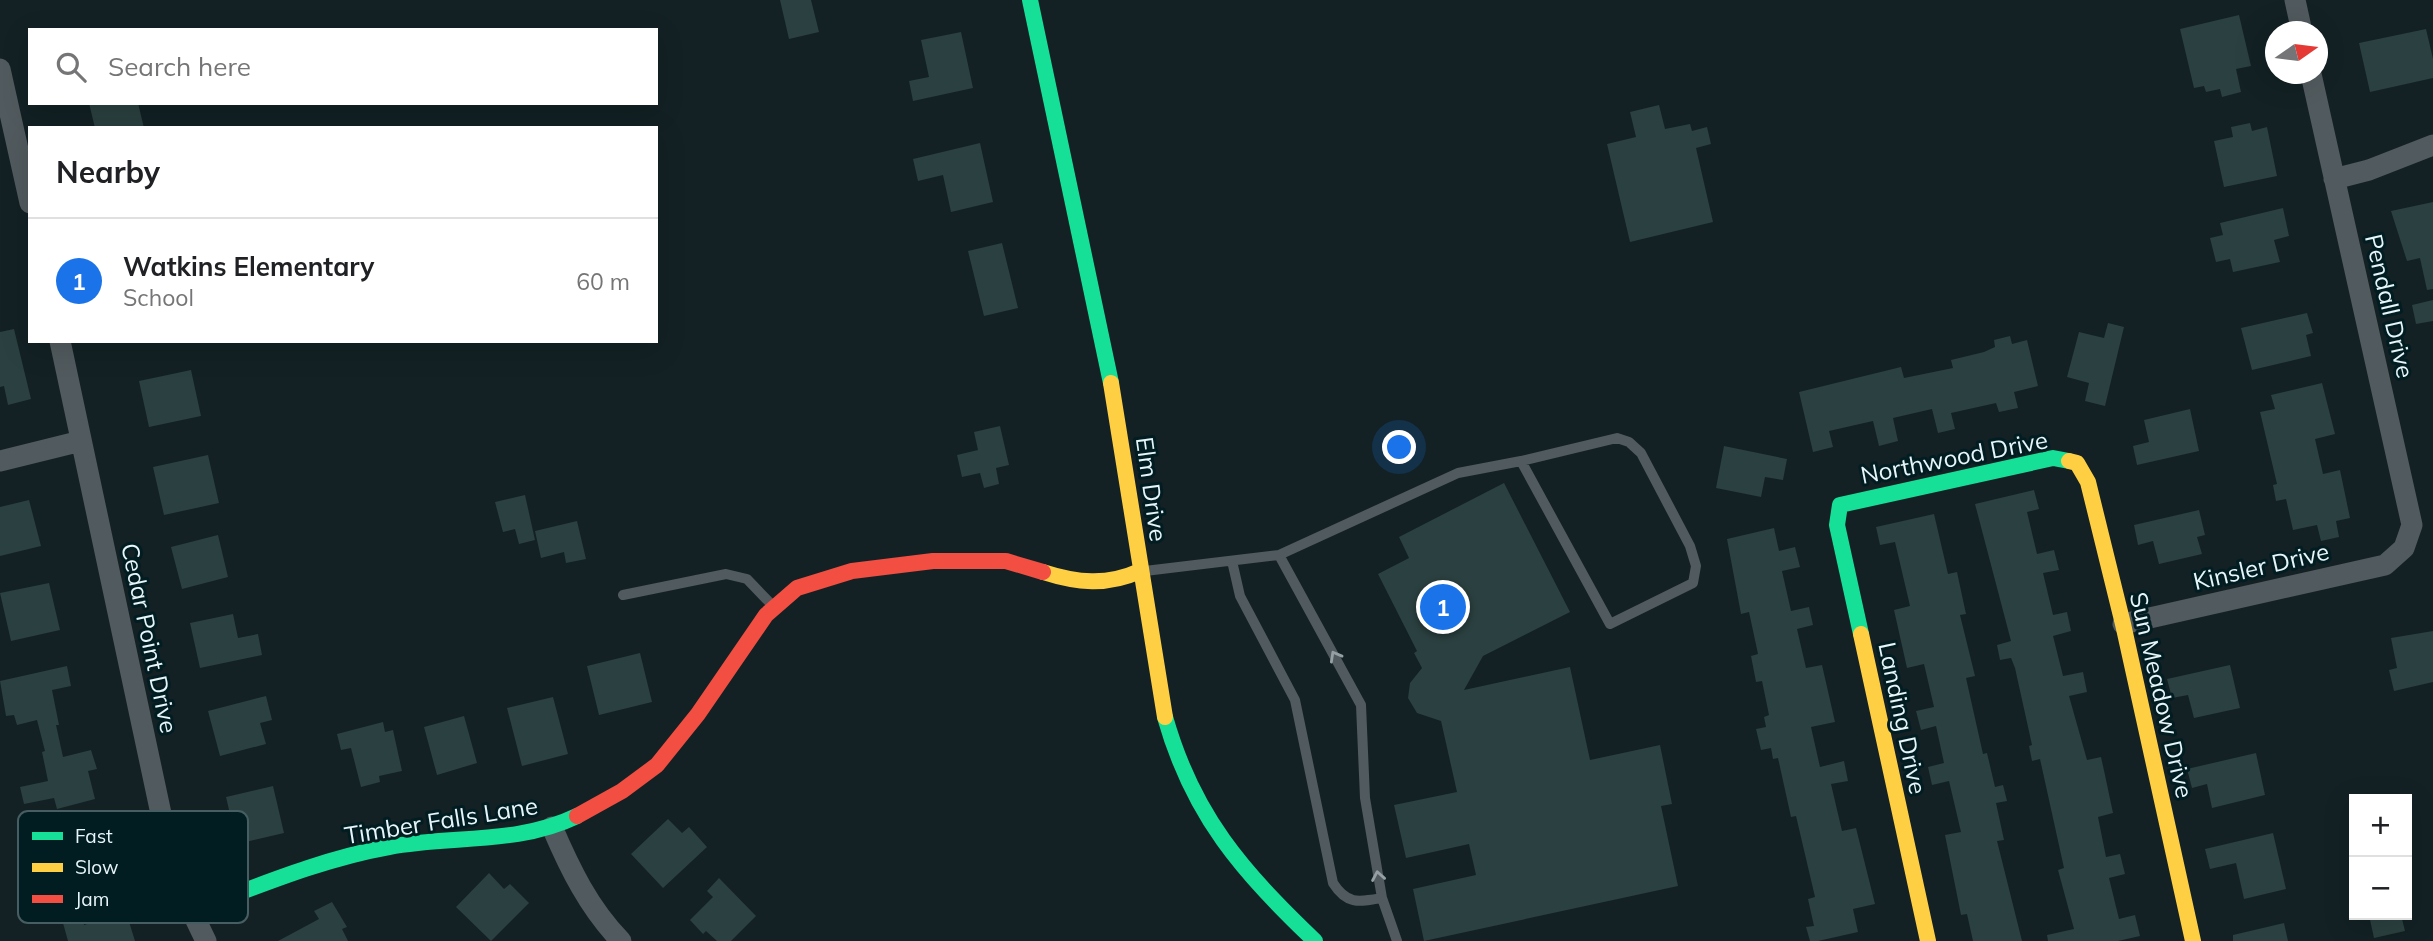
<!DOCTYPE html>
<meta charset="utf-8">
<style>
:root{--surface:#fff;--page:#f6f6f6;--text:#202124;--muted:#757577;--line:#e0e0e0;--accent:#1a73e8}
body{margin:0;font-family:Mulish,sans-serif;background:var(--page);color:var(--text)}
.controls{position:absolute;right:21px;bottom:21px;display:grid;overflow:hidden;border-radius:0px;box-shadow:0 7px 28px #0002}
.controls button{width:63px;height:63px;display:grid;place-items:center;padding:0;border:0;border-bottom:2px solid var(--line);background:var(--surface);color:var(--text);font:35px sans-serif}
.compass{position:absolute;left:2265px;top:21px;width:63px;height:63px;border-radius:50%;background:var(--surface);box-shadow:0 7px 28px #0002;rotate:76deg}
.you{position:absolute;left:1400px;top:448px;width:24px;height:24px;margin:-18px;border:5px solid #fff;border-radius:50%;background:#1a73e8;box-shadow:0 0 0 10px #1a73e833}
.badge{display:grid;place-items:center;width:46px;height:46px;border-radius:50%;background:var(--accent);color:#fff;font-size:23px;font-weight:700}
.pin{position:absolute;translate:-50% -50%;border:4px solid #fff;box-shadow:0 2px 7px #0006}
.list{margin:0;padding:0;list-style:none}
h2{display:flex;justify-content:space-between;align-items:center;height:91px;margin:0;padding:0 28px;font-size:30px}
h2 small{font-size:23px;font-weight:400;color:var(--muted)}
.list li{display:grid;grid-template-columns:46px 1fr auto;gap:21px;align-items:center;box-sizing:border-box;height:126px;padding:0 28px;border-top:2px solid var(--line)}
.list b{display:block;font-size:26px;white-space:nowrap}
.list p{margin:0;font-size:23px;white-space:nowrap;color:var(--muted)}
.list em{font-size:23px;font-style:normal;color:var(--muted)}
.icon{flex:none;width:38px;height:38px;fill:none;stroke:currentColor;stroke-width:2;stroke-linecap:round;stroke-linejoin:round}
.map{position:relative;flex:none;width:2433px;height:941px;overflow:hidden}
.search{position:absolute;background:var(--surface);box-shadow:0 7px 28px #0002;left:28px;top:28px;width:630px;height:77px;display:flex;align-items:center;gap:18px;box-sizing:border-box;padding:0 24px;border-radius:0px;color:var(--muted);font-size:26px}
.panel{position:absolute;background:var(--surface);box-shadow:0 7px 28px #0002;left:28px;top:126px;width:630px;height:217px;border-radius:0px}
.map>svg:first-child{display:block}
.building{fill:#2b4040}
.lines{fill:none;stroke-linecap:round;stroke-linejoin:round}
.lane{stroke:#515a5e;stroke-width:10}
.street{stroke:#515a5e;stroke-width:21}
.fast{stroke:#16e098;stroke-width:16}
.slow{stroke:#ffcf43;stroke-width:16}
.jam{stroke:#f24e42;stroke-width:16}
.oneway{stroke:#94a0a4}
.labels{text-anchor:middle;dominant-baseline:central;stroke-width:6;stroke-linejoin:round;paint-order:stroke}
.street-label{font-size:24px;fill:#e6f6f9;stroke:#021d22}
.key{fill:#021d22;stroke:#465e62;stroke-width:2}
.key-label{font-size:19px;fill:#e6f6f9}
</style>
<div class="map">
<svg width="2433" height="941" viewBox="0 0 2433 941">
<rect width="100%" height="100%" fill="#132124"/>
<path class="building" d="M 780,0 L 811,0 L 819,32 L 789,39 Z
M 2239,15 L 2251,66 L 2236,69 L 2241,92 L 2222,97 L 2220,89 L 2206,92 L 2204,86 L 2194,88 L 2180,29 Z
M 2426,29 L 2433,59 L 2433,78 L 2370,92 L 2359,43 Z
M 961,32 L 973,88 L 913,101 L 909,81 L 929,77 L 921,40 Z
M 89,103 L 138,103 L 144,128 L 95,128 Z
M 1659,105 L 1665,129 L 1690,124 L 1692,131 L 1707,127 L 1711,144 L 1696,148 L 1713,222 L 1630,242 L 1607,144 L 1636,137 L 1630,112 Z
M 2250,123 L 2252,131 L 2267,127 L 2277,176 L 2224,187 L 2214,141 L 2233,137 L 2231,127 Z
M 980,143 L 993,202 L 951,212 L 943,175 L 918,181 L 913,159 Z
M 2433,202 L 2433,289 L 2427,290 L 2420,258 L 2407,261 L 2391,211 Z
M 2283,208 L 2289,236 L 2274,240 L 2280,262 L 2233,272 L 2230,259 L 2216,262 L 2210,238 L 2223,235 L 2220,223 Z
M 1002,243 L 1018,308 L 984,316 L 968,251 Z
M 2433,300 L 2433,321 L 2416,324 L 2412,305 Z
M 2307,313 L 2313,333 L 2306,335 L 2311,356 L 2252,370 L 2241,328 Z
M 2108,323 L 2124,327 L 2105,406 L 2085,401 L 2089,383 L 2067,377 L 2079,332 L 2104,338 Z
M 14,329 L 31,399 L 8,405 L 4,386 L 0,387 L 0,332 Z
M 2010,336 L 2012,344 L 2027,340 L 2038,386 L 2014,392 L 2018,408 L 1999,412 L 1996,403 L 1951,413 L 1955,429 L 1938,433 L 1932,409 L 1893,418 L 1898,441 L 1879,446 L 1873,421 L 1829,431 L 1833,447 L 1813,452 L 1799,392 L 1901,367 L 1904,378 L 1953,368 L 1951,360 L 1984,352 L 1995,347 L 1994,340 Z
M 191,370 L 201,416 L 149,427 L 139,381 Z
M 2322,383 L 2335,434 L 2315,439 L 2323,474 L 2340,470 L 2350,518 L 2336,521 L 2339,537 L 2321,541 L 2317,525 L 2293,530 L 2286,499 L 2276,501 L 2273,485 L 2277,484 L 2260,412 L 2275,409 L 2271,395 Z
M 2190,409 L 2199,451 L 2137,465 L 2133,446 L 2149,442 L 2144,420 Z
M 1000,426 L 1009,465 L 996,468 L 999,484 L 984,488 L 980,473 L 962,477 L 957,455 L 978,450 L 974,432 Z
M 1724,446 L 1787,459 L 1783,480 L 1765,477 L 1761,497 L 1716,488 Z
M 208,455 L 219,503 L 164,515 L 153,467 Z
M 1504,483 L 1570,612 L 1483,656 L 1464,690 L 1570,667 L 1590,760 L 1660,745 L 1672,804 L 1661,806 L 1678,886 L 1424,941 L 1413,889 L 1476,875 L 1469,844 L 1406,858 L 1394,805 L 1457,792 L 1441,721 L 1417,713 L 1408,698 L 1410,683 L 1422,668 L 1414,653 L 1417,651 L 1378,574 L 1409,558 L 1399,537 Z
M 2034,490 L 2039,509 L 2027,512 L 2037,554 L 2054,550 L 2059,570 L 2043,573 L 2053,615 L 2067,612 L 2071,631 L 2053,636 L 2063,676 L 2083,672 L 2087,692 L 2069,696 L 2087,760 L 2101,757 L 2105,775 L 2113,813 L 2098,817 L 2106,857 L 2120,854 L 2125,874 L 2109,878 L 2119,919 L 2135,915 L 2140,936 L 2118,941 L 2048,941 L 2047,935 L 2074,929 L 2058,870 L 2064,868 L 2040,759 L 2032,761 L 2029,746 L 2032,745 L 2015,668 L 2011,658 L 2000,660 L 1997,645 L 2011,641 L 1975,504 Z
M 525,495 L 535,540 L 519,544 L 515,529 L 503,532 L 495,502 Z
M 29,500 L 41,546 L 0,556 L 0,507 Z
M 2199,510 L 2205,535 L 2197,537 L 2202,554 L 2159,564 L 2153,541 L 2138,545 L 2134,525 Z
M 1934,514 L 1948,574 L 1957,572 L 1966,614 L 1960,615 L 1975,676 L 1966,678 L 1983,754 L 1987,753 L 1995,787 L 2003,785 L 2007,801 L 1996,803 L 2004,840 L 1997,841 L 2022,941 L 1973,941 L 1967,914 L 1961,915 L 1945,835 L 1961,832 L 1949,781 L 1932,785 L 1928,767 L 1944,763 L 1936,726 L 1921,730 L 1916,711 L 1934,707 L 1924,664 L 1907,668 L 1894,610 L 1910,606 L 1895,542 L 1880,545 L 1876,527 Z
M 577,521 L 586,559 L 566,563 L 564,552 L 541,558 L 535,531 Z
M 1774,528 L 1779,551 L 1795,547 L 1800,567 L 1782,571 L 1791,611 L 1809,607 L 1813,625 L 1797,629 L 1806,668 L 1822,665 L 1835,722 L 1811,727 L 1820,767 L 1844,761 L 1848,781 L 1831,784 L 1842,831 L 1856,828 L 1875,904 L 1853,909 L 1858,932 L 1818,941 L 1810,941 L 1806,927 L 1814,926 L 1808,899 L 1815,897 L 1796,816 L 1791,817 L 1778,758 L 1773,759 L 1771,748 L 1761,750 L 1756,729 L 1766,727 L 1764,717 L 1769,715 L 1762,681 L 1756,682 L 1751,656 L 1758,654 L 1749,612 L 1741,614 L 1727,539 Z
M 218,535 L 228,577 L 182,589 L 171,547 Z
M 49,583 L 60,630 L 11,641 L 0,593 Z
M 233,614 L 238,638 L 258,634 L 262,655 L 200,668 L 190,623 Z
M 2433,631 L 2433,682 L 2394,691 L 2389,670 L 2397,668 L 2391,638 Z
M 640,653 L 652,702 L 599,715 L 587,666 Z
M 2230,665 L 2240,708 L 2194,718 L 2188,695 L 2172,698 L 2167,679 Z
M 67,666 L 71,686 L 52,690 L 59,725 L 56,725 L 63,757 L 91,750 L 97,769 L 88,771 L 95,799 L 57,809 L 54,798 L 24,804 L 20,787 L 48,781 L 42,752 L 45,751 L 37,720 L 17,725 L 14,715 L 6,716 L 0,681 Z
M 266,696 L 272,720 L 260,723 L 266,744 L 220,756 L 208,711 Z
M 553,697 L 568,754 L 522,766 L 507,708 Z
M 464,716 L 477,763 L 437,775 L 424,727 Z
M 383,722 L 385,732 L 393,730 L 402,771 L 379,776 L 380,782 L 361,787 L 351,748 L 341,750 L 337,734 Z
M 2256,753 L 2265,795 L 2212,808 L 2207,784 L 2192,788 L 2187,769 Z
M 273,786 L 284,833 L 237,844 L 226,797 Z
M 668,819 L 682,833 L 689,827 L 707,847 L 663,888 L 631,854 Z
M 2273,833 L 2286,889 L 2244,899 L 2236,863 L 2210,869 L 2205,849 Z
M 489,873 L 504,889 L 510,884 L 529,903 L 491,941 L 456,907 Z
M 719,878 L 756,916 L 731,941 L 717,941 L 706,931 L 703,934 L 690,920 L 713,897 L 707,891 Z
M 332,902 L 347,927 L 342,929 L 348,941 L 278,941 L 319,919 L 314,911 Z
M 126,912 L 135,941 L 68,941 L 63,923 L 82,917 L 84,925 Z
M 2369,915 L 2401,915 L 2405,931 L 2374,938 Z
M 2284,923 L 2288,941 L 2233,941 L 2233,935 Z"/>
<g class="lines">
<path class="lane" d="M 1279,555 L 1361,705 L 1365,798 L 1382,898 L 1397,941
M 1232,561 L 1240,596 L 1295,700 L 1333,883 C 1347,905 1359,902 1382,898
M 1145,571 L 1279,555 L 1458,473 L 1521,461 L 1610,624 L 1693,583 L 1696,566 L 1690,546 L 1641,453 L 1629,442 L 1617,438 L 1521,461
M 623,595 L 726,574 L 747,579 L 772,605"/>
<path class="street" d="M 2295,0 L 2302,32
M 0,69 L 30,203
M 2334,179 L 2369,170 L 2433,145
M 60,341 L 163,823 L 177,881 L 206,941
M 0,461 L 81,441
M 2123,624 L 2385,565 L 2404,548 L 2412,525 L 2311,74
M 552,827 C 570,869 589,908 621,941"/>
<path class="fast" d="M 1030,0 L 1111,383
M 1861,634 L 1837,525 L 1840,505 L 2053,458 L 2069,461
M 1165,717 C 1193,816 1242,871 1315,941
M 191,911 C 256,887 321,859 389,847 C 452,835 517,845 577,816"/>
<path class="slow" d="M 1111,383 L 1165,717
M 2069,461 L 2077,463 L 2088,482 L 2123,624 L 2193,941
M 1043,572 C 1077,583 1107,586 1140,571
M 1861,634 L 1928,941"/>
<path class="jam" d="M 577,816 L 622,791 L 657,765 L 698,714 L 766,615 L 797,588 L 852,571 L 933,561 L 1006,561 L 1043,572"/>
</g>
<defs><path id="oneway-chevron" d="M-2-3.5L2.5 0L-2 3.5" fill="none" stroke-width="1.6" stroke-linecap="round" stroke-linejoin="round" transform="scale(1.75)"/></defs>
<g class="oneway">
<use href="#oneway-chevron" transform="translate(1335 656) rotate(-119)"/>
<use href="#oneway-chevron" transform="translate(1378 876) rotate(-100)"/>
</g>
<g class="labels">
<g class="street-label">
<text transform="translate(2390 306) rotate(77)">Pendall Drive</text>
<text transform="translate(1954 457) rotate(-11)">Northwood Drive</text>
<text transform="translate(1152 489) rotate(82)">Elm Drive</text>
<text transform="translate(2261 566) rotate(-13)">Kinsler Drive</text>
<text transform="translate(150 638) rotate(78)">Cedar Point Drive</text>
<text transform="translate(2162 695) rotate(77)">Sun Meadow Drive</text>
<text transform="translate(1903 718) rotate(78)">Landing Drive</text>
<text transform="translate(441 820) rotate(-9)">Timber Falls Lane</text>
</g>
</g>
<rect x="18" y="811" width="230" height="112" rx="10" class="key"/>
<rect x="32" y="832" width="31" height="8" fill="#16e098"/>
<rect x="32" y="863" width="31" height="9" fill="#ffcf43"/>
<rect x="32" y="895" width="31" height="8" fill="#f24e42"/>
<g class="key-label">
<text x="75" y="843">Fast</text>
<text x="75" y="874">Slow</text>
<text x="75" y="906">Jam</text>
</g>
</svg>
<div class="controls">
<button>+</button>
<button>−</button>
</div>
<svg class="compass" viewBox="-18 -18 36 36"><path d="M0-13l5 13h-10z" fill="#e53935"/><path d="M0 13l5-13h-10z" fill="#757577"/></svg>
<div class="you"></div>
<div class="pin badge" style="left:1443px;top:607px">1</div>
<div class="search"><svg class="icon" aria-label="search" viewBox="0 0 24 24"><circle cx="10" cy="10" r="6"/><path d="M15 15l6 6"/></svg>Search here</div>
<section class="panel">
<h2>Nearby<small></small></h2>
<ul class="list">
<li><span class="badge">1</span><div><b>Watkins Elementary</b><p>School</p></div><em>60 m</em></li>
</ul>
</section>
</div>
